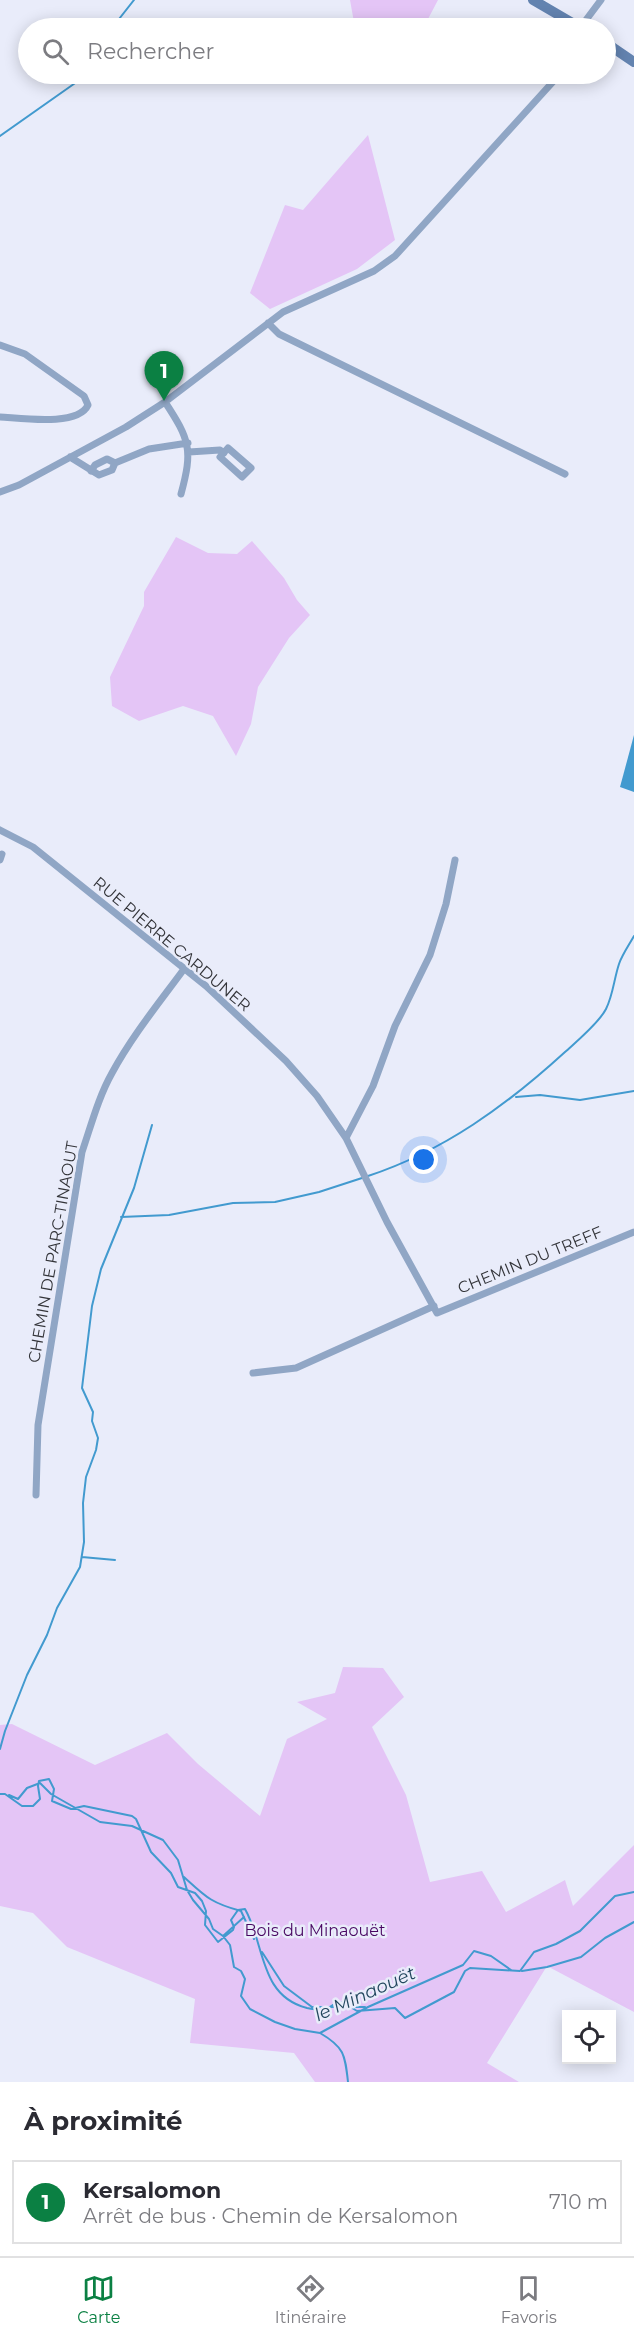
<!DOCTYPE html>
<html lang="fr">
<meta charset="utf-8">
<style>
:root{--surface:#fff;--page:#f2f2f3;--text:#2b2b33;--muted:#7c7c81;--line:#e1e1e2;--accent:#0b8043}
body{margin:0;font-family:Montserrat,sans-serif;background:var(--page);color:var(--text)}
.controls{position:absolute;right:18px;bottom:18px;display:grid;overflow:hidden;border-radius:0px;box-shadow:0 3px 15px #0003}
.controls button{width:54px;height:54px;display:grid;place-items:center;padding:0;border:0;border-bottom:2px solid var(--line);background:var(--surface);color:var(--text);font:30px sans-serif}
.you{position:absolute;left:424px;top:1160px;width:21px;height:21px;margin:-15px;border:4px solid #fff;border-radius:50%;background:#1a73e8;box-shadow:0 0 0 9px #1a73e833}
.badge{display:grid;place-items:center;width:39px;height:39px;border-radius:50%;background:var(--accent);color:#fff;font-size:20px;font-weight:700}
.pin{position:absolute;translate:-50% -50px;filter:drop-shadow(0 2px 3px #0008)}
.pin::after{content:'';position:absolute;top:32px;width:21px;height:18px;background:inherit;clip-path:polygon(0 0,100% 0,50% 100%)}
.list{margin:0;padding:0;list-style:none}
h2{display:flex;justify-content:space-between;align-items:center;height:78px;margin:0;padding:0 24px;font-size:26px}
h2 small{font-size:20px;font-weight:400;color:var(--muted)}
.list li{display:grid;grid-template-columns:39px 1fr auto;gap:18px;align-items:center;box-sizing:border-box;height:84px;margin:0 12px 12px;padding:0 12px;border:2px solid var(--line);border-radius:0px}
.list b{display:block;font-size:22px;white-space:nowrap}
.list p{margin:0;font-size:20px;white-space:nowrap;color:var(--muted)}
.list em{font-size:20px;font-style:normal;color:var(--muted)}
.icon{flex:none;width:33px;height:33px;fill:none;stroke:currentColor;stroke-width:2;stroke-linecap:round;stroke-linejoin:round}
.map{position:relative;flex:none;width:634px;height:2082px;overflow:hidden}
.search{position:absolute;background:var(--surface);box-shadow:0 3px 15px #0003;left:18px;right:18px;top:18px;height:66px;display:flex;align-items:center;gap:15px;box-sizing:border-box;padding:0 21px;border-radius:33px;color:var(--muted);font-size:22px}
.sheet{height:174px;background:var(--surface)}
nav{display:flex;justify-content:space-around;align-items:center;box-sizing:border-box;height:84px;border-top:2px solid var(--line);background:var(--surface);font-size:16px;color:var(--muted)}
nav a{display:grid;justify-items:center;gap:3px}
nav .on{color:var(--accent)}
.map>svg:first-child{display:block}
.green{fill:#e4c5f6}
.water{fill:#429acf}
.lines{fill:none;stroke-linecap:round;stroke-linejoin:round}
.stream{stroke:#429acf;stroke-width:2}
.minor{stroke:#90a6c5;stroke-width:7}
.secondary{stroke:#6383b0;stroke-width:10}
.labels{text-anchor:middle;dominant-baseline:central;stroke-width:5;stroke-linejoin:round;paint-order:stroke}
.street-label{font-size:16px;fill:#333439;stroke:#e9ecfa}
.park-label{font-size:16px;fill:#490863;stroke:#e9ecfa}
.water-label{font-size:18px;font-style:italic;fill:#21465d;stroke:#e9ecfa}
</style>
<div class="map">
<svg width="634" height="2082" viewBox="0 0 634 2082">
<rect width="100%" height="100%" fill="#e9ecfa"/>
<path class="green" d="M 350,0 L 438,0 L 428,19 L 417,28 L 355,28 Z
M 368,135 L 395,240 L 357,269 L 270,309 L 250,293 L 285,205 L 303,210 Z
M 176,537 L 208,553 L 237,554 L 252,541 L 284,578 L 297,600 L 310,615 L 289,638 L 258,687 L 251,724 L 236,756 L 213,716 L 183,706 L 139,721 L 112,706 L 110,677 L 144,606 L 144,592 Z
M 343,1667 L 383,1668 L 404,1697 L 372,1727 L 406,1795 L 430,1882 L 482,1871 L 506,1912 L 565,1880 L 573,1906 L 634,1845 L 634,2012 L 547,1966 L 487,2063 L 519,2082 L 315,2082 L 294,2053 L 190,2043 L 195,1999 L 67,1947 L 33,1913 L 0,1906 L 0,1725 L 12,1724 L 95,1765 L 167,1733 L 198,1764 L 260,1816 L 287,1739 L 327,1719 L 297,1702 L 335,1693 Z"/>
<path class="water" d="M 634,735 L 634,792 L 620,787 Z"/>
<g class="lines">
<path class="stream" d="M 112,28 L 134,0
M 0,136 L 88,74
M 516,1097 L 540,1095 L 580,1100 L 634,1091
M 368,1176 C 444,1151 507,1105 565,1052 C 577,1041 599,1023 606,1009 C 613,995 614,979 619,964 C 622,955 629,945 634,936
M 121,1217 L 169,1215 L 233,1203 L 275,1202 L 319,1192 L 362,1178
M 82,1557 L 115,1560
M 0,1749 L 5,1731 L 27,1675 L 47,1635 L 57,1608 L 80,1567 L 84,1542 L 83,1503 L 86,1477 L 96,1450 L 98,1438 L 92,1421 L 93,1412 L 82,1388 L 92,1306 L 101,1269 L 134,1188 L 152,1125
M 0,1794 L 5,1794 L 22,1806 L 33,1806 L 40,1799 L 38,1786 L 39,1781 L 49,1779 L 54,1789 L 52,1801 L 71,1809 L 84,1806 L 132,1816 L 136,1819 L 151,1852 L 171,1873 L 178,1887 L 195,1893 L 202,1901 L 206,1911 L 205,1925 L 218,1942 L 233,1930 L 234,1927 L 231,1920 L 238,1910 L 245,1909 C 265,1944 259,1996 307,2008 C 321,2011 326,2011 337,2002 L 344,2003 L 357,2011 L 395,2008 L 405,2018 L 454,1992 L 465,1971 L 470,1968 L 520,1971 L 534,1952 L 556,1944 L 580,1931 L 615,1896 L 634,1892
M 9,1795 L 18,1799 L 27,1788 L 40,1783 L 51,1794 L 100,1822 L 132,1826 L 163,1840 L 178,1860 L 187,1890 L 193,1900 L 209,1919 L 213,1929 L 223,1936 L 230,1945 L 234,1967 L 241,1971 L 245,1979 L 241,1996 L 250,2009 L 275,2022 L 295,2029 L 320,2033 L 368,2007 L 463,1965 L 474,1951 L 491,1956 L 511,1970
M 184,1877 C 206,1897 211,1903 241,1911 L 254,1939
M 223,1936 L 244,1917
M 262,1952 L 284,1986 L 312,2007 L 365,2007
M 522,1971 L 547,1967 L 581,1957 L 605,1938 L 634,1922
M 320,2033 C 344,2047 345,2054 348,2082"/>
<path class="minor" d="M 580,28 L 601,0
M 268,323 L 279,334 L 565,474
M 0,345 L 25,354 L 84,396 L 88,405 C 78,427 20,418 0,417
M 165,402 C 190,440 193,450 181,494
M 228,448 L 251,468 L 242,477 L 220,457 Z
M 189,452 L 220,450 L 224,453
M 70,457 L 99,475 L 112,470 L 115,463 L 149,449 L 188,443
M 91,471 L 95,465 L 107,459 L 115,463
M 0,492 L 19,485 L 126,427 L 165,402 L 283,312 L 374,271 L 395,256 L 560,74
M 0,830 L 33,847 L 206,986 L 286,1061 L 317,1096 L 346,1138 L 387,1222 L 437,1313 L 634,1232
M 0,860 L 2,854
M 346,1138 L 373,1086 L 395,1026 L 430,955 L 446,904 L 455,860
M 253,1373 L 296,1368 L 434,1306
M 36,1495 L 38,1425 L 82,1152 C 91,1126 98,1098 112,1073 C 132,1036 159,1003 184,969"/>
<path class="secondary" d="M 533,0 L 581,28
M 606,43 L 634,62"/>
</g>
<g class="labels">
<g class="street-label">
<text transform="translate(172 944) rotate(40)">RUE PIERRE CARDUNER</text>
<text transform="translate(53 1252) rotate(-80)">CHEMIN DE PARC-TINAOUT</text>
<text transform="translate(530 1260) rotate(-22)">CHEMIN DU TREFF</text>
</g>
<g class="park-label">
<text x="315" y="1930">Bois du Minaouët</text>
</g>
<g class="water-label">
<text transform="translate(365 1994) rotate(-24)">le Minaouët</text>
</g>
</g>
</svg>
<div class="controls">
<button><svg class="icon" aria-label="locate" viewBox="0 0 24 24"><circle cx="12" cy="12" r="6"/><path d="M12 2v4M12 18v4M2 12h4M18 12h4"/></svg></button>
</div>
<div class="you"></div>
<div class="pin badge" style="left:164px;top:401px">1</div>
<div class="search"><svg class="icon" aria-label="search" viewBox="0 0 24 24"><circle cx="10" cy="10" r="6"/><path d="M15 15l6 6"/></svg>Rechercher</div>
</div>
<section class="sheet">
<h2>À proximité<small></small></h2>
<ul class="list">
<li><span class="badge">1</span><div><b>Kersalomon</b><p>Arrêt de bus · Chemin de Kersalomon</p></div><em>710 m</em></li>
</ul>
</section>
<nav>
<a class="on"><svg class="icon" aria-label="map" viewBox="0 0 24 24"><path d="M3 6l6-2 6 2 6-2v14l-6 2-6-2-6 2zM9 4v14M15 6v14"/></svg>Carte</a>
<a><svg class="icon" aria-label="directions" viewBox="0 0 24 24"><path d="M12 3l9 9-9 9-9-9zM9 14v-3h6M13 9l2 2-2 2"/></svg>Itinéraire</a>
<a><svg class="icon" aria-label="saved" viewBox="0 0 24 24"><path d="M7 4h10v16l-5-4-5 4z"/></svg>Favoris</a>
</nav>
